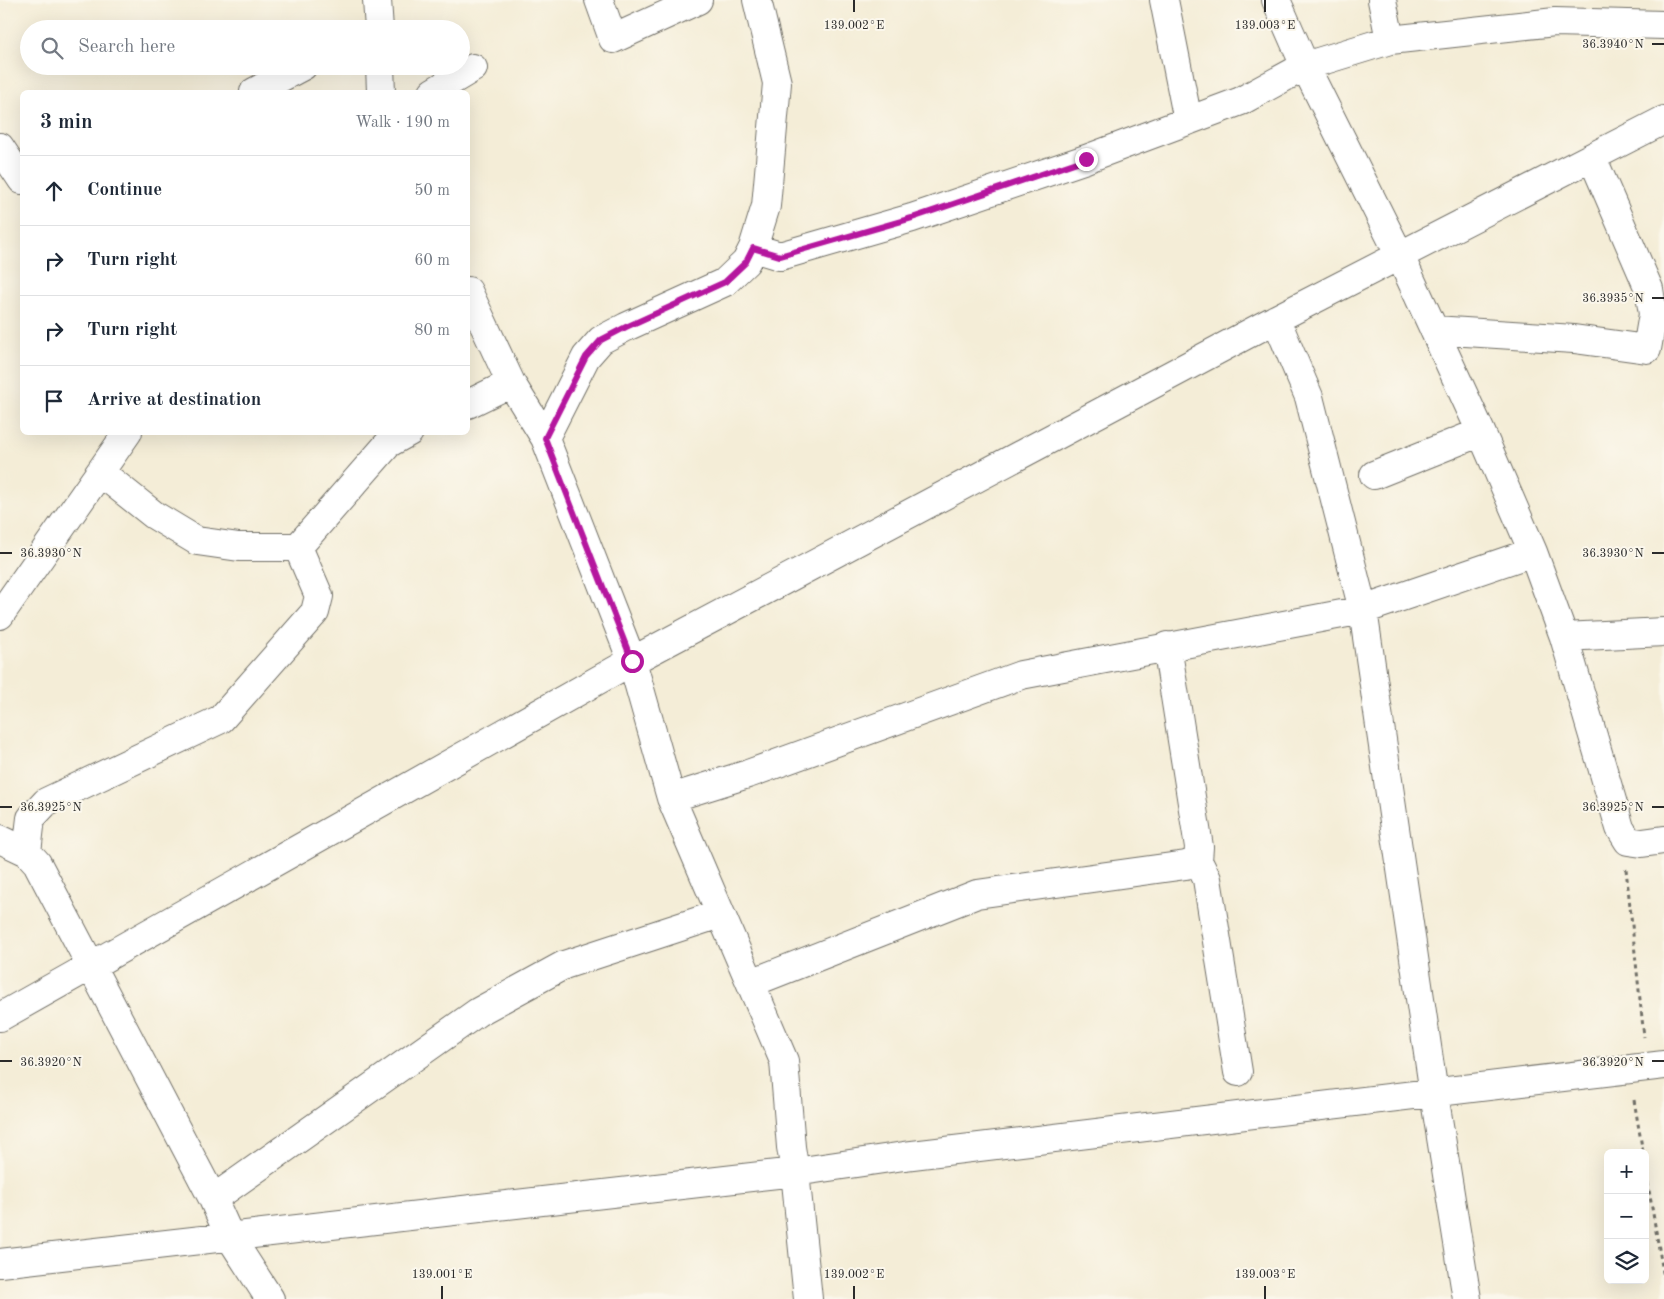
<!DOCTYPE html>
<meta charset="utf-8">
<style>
:root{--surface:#fff;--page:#f6f6f7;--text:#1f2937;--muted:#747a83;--line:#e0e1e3}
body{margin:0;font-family:"Old Standard TT",serif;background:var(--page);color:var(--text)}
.controls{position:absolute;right:15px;bottom:15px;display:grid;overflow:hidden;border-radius:8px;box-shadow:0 5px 20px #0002}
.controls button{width:45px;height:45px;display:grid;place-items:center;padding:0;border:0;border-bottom:1px solid var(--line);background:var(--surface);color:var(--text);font:25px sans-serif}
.stop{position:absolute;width:15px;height:15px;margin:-11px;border:4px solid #b5179e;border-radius:50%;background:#fff}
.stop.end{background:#b5179e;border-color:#fff;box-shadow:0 1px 5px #0008}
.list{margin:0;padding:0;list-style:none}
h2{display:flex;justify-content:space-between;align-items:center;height:65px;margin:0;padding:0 20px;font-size:21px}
h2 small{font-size:16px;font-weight:400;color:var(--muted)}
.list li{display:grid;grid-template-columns:32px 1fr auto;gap:15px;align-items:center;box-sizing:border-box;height:70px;padding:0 20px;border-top:1px solid var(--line)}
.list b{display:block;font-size:19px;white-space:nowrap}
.list em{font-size:16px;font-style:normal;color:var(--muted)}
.icon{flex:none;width:28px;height:28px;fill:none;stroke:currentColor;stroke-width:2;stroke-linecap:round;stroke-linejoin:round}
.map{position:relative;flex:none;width:1664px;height:1299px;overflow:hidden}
.search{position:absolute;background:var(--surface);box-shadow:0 5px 20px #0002;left:20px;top:20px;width:450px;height:55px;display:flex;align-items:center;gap:12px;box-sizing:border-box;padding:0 18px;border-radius:28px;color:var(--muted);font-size:19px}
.panel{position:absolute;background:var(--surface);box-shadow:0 5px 20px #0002;left:20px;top:90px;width:450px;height:345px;border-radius:8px}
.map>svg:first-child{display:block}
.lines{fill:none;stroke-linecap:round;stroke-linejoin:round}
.minor-casing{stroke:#716f67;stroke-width:30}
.path{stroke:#716f67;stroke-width:3;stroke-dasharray:4 4;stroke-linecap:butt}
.minor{stroke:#fff;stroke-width:28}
.route{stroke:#b5179e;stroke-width:6}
.ticks{fill:none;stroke:#2b2b2b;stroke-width:2}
.ticks-label{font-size:12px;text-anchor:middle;fill:#2b2b2b;stroke:#fbf7ec;stroke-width:4;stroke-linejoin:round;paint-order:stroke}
</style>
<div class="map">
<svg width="1664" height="1299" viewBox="0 0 1664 1299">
<rect width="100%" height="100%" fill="#fbf7ec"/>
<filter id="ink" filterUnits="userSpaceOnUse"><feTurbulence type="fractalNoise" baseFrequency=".02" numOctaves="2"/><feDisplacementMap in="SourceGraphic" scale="10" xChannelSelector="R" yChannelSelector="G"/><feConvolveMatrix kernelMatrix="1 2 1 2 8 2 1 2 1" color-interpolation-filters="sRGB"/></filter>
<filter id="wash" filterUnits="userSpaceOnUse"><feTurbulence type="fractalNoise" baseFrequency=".0096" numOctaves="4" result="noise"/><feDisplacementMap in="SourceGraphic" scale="20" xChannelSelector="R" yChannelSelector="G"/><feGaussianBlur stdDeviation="1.12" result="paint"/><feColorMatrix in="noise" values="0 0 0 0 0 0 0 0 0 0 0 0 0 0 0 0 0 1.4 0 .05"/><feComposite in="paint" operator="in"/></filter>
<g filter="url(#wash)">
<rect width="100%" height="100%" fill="#f4edd7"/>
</g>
<g filter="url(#ink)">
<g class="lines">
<defs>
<path id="minor" d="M 377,0 L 379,29
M 599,0 L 613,39 L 698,0
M 1164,0 L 1188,121
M 1276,0 L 1305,66 L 1400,256 L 1481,432 L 1533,552 L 1564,637 L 1620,828 L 1628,841 L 1642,843 L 1664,840
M 1382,0 L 1390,40
M 380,66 L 381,92
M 254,92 L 303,66
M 433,92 L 473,68
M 0,147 L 22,180
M 753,248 L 780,256 L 912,218 L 1086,159 L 1241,101 L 1305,66 L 1390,40 L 1555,22 L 1664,25
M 468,291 L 511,383 L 545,438 L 632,661 L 671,798 L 784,1061 L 791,1147 L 795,1172 L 808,1299
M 1276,319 L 1309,397 L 1363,610 L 1434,1094 L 1467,1299
M 1434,330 L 1574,339 L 1647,349 L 1653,314 L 1649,289 L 1592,157
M 468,404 L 511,383
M 545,438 L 586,357 L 601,340 L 626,327 L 725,282 L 746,262 L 753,248 L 766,206 L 777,83 L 757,0
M 100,472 L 154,515 L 197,541 L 239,547 L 298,547
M 1374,475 L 1481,432
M 0,615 L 128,432
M 1564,637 L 1664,632
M 671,798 L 748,774 L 1021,675 L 1363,610 L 1533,552
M 0,839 L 27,852 L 37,863 L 213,1199 L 230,1237 L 270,1299
M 27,852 L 31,818 L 46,802 L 221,719 L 315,612 L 319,596 L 298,547 L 389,443 L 409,432
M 1198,861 L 1207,879 L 1238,1072
M 751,983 L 977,894 L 1186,865 L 1198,861 L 1199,847 L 1167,646
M 0,1017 L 632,661 L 1276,319 L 1664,120
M 213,1199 L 478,1012 L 564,965 L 720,914
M 0,1263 L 795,1172 L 904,1156 L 1664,1065"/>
</defs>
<use href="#minor" class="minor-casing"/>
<path class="path" d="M 1626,869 L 1644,1037
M 1634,1100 L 1643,1153
M 1645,1167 L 1664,1278"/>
<use href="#minor" class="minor"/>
</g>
</g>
<g class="lines" filter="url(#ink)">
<path class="route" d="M 632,661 L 545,438 L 586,357 L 601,340 L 626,327 L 725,282 L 746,262 L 753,248 L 780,256 L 912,218 L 1086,159"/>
</g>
<path class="ticks" d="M 854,0 L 854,12M 1265,0 L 1265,12M 1652,44 L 1664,44M 1652,298 L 1664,298M 0,553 L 12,553M 1652,553 L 1664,553M 0,807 L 12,807M 1652,807 L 1664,807M 0,1061 L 12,1061M 1652,1061 L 1664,1061M 442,1286 L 442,1299M 854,1286 L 854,1299M 1265,1286 L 1265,1299"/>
<g class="ticks-label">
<text x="854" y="29">139.002°E</text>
<text x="1265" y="29">139.003°E</text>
<text x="1613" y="48">36.3940°N</text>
<text x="1613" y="302">36.3935°N</text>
<text x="51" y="557">36.3930°N</text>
<text x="1613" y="557">36.3930°N</text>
<text x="51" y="811">36.3925°N</text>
<text x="1613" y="811">36.3925°N</text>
<text x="51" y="1066">36.3920°N</text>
<text x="1613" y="1066">36.3920°N</text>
<text x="442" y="1278">139.001°E</text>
<text x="854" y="1278">139.002°E</text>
<text x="1265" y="1278">139.003°E</text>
</g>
</svg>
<div class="controls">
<button>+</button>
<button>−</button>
<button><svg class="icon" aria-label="layers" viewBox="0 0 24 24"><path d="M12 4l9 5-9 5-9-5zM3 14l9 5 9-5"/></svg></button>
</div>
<div class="stop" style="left:632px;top:661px"></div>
<div class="stop end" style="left:1086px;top:159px"></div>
<div class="search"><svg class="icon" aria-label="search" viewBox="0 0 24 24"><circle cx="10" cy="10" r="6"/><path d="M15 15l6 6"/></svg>Search here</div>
<section class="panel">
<h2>3 min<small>Walk · 190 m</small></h2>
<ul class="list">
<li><svg class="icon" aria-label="ahead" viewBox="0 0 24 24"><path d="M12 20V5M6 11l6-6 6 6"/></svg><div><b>Continue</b></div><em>50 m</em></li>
<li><svg class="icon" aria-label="right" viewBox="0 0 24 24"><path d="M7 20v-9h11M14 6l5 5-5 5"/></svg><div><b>Turn right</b></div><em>60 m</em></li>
<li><svg class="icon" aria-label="right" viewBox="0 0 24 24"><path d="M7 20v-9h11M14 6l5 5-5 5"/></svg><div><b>Turn right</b></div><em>80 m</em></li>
<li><svg class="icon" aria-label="arrive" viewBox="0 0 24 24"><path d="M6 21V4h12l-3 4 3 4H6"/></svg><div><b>Arrive at destination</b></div></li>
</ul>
</section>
</div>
